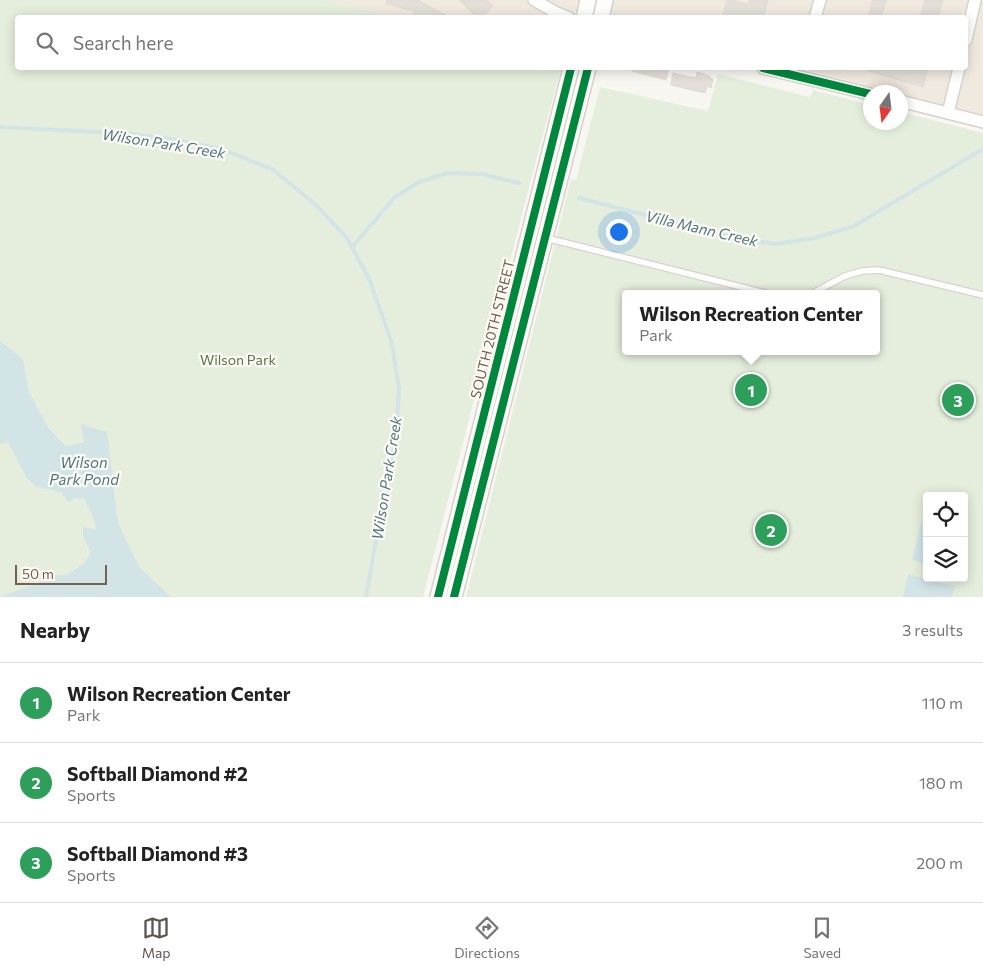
<!DOCTYPE html>
<style>
:root{--surface:#fff;--page:#f2f2f2;--text:#222;--muted:#767676;--line:#e0e0e0;--accent:#5c5651}
body{margin:0;font-family:Commissioner,sans-serif;background:var(--page);color:var(--text)}
.controls{position:absolute;right:15px;bottom:15px;display:grid;overflow:hidden;border-radius:5px;box-shadow:0 2px 12px #0003}
.controls button{width:45px;height:45px;display:grid;place-items:center;padding:0;border:0;border-bottom:1px solid var(--line);background:var(--surface);color:var(--text);font:25px sans-serif}
.compass{position:absolute;left:863px;top:85px;width:45px;height:45px;border-radius:50%;background:var(--surface);box-shadow:0 2px 12px #0003;rotate:194deg}
.scale{position:absolute;left:15px;bottom:12px;width:92px;box-sizing:border-box;padding-left:5px;border:2px solid #746152;border-top:0;font-size:14px;line-height:18px;white-space:nowrap;color:#746152;-webkit-text-stroke:4px #fefaf4;paint-order:stroke}
.you{position:absolute;left:618px;top:231px;width:18px;height:18px;margin:-12px;border:4px solid #fff;border-radius:50%;background:#1a73e8;box-shadow:0 0 0 8px #1a73e833}
.badge{display:grid;place-items:center;width:32px;height:32px;border-radius:50%;background:var(--accent);color:#fff;font-size:16px;font-weight:700}
.pin{position:absolute;translate:-50% -50%;border:2px solid #fff;box-shadow:0 1px 5px #0006}
.popup{position:absolute;left:622px;top:290px;width:258px;height:65px;box-sizing:border-box;display:grid;place-content:center;border-radius:5px;background:var(--surface);filter:drop-shadow(0 1px 4px #0005);font-size:16px;white-space:nowrap;color:var(--muted)}
.popup b{font-size:19px;color:var(--text)}
.popup::after{content:'';position:absolute;left:50%;top:100%;margin-left:-10px;border:10px solid transparent;border-top-color:var(--surface)}
.list{margin:0;padding:0;list-style:none}
h2{display:flex;justify-content:space-between;align-items:center;height:65px;margin:0;padding:0 20px;font-size:21px}
h2 small{font-size:16px;font-weight:400;color:var(--muted)}
.list li{display:grid;grid-template-columns:32px 1fr auto;gap:15px;align-items:center;box-sizing:border-box;height:80px;padding:0 20px;border-top:1px solid var(--line)}
.list b{display:block;font-size:19px;white-space:nowrap}
.list p{margin:0;font-size:16px;white-space:nowrap;color:var(--muted)}
.list em{font-size:16px;font-style:normal;color:var(--muted)}
.icon{flex:none;width:28px;height:28px;fill:none;stroke:currentColor;stroke-width:2;stroke-linecap:round;stroke-linejoin:round}
.map{position:relative;flex:none;width:983px;height:597px;overflow:hidden}
.search{position:absolute;background:var(--surface);box-shadow:0 2px 12px #0003;left:15px;right:15px;top:15px;height:55px;display:flex;align-items:center;gap:12px;box-sizing:border-box;padding:0 18px;border-radius:5px;color:var(--muted);font-size:19px}
.sheet{height:305px;background:var(--surface)}
nav{display:flex;justify-content:space-around;align-items:center;box-sizing:border-box;height:70px;border-top:1px solid var(--line);background:var(--surface);font-size:14px;color:var(--muted)}
nav a{display:grid;justify-items:center;gap:2px}
nav .on{color:var(--accent)}
.map>svg:first-child{display:block}
.residential{fill:#f0e9e0}
.green{fill:#e5eedd;fill-rule:evenodd}
.water{fill:#d3e4e7}
.lines{fill:none;stroke-linecap:round;stroke-linejoin:round}
.stream{stroke:#d3e4e7;stroke-width:4}
.building{fill:#e3ded7;stroke:#e0dad4}
.lane-casing{stroke:#d7d3cf;stroke-width:8}
.street-casing{stroke:#d7d3cf;stroke-width:14}
.secondary-casing{stroke:#d6d2cb;stroke-width:18}
.lane{stroke:#fefefd;stroke-width:5.5}
.street{stroke:#fefefd;stroke-width:11}
.secondary{stroke:#fefefd;stroke-width:15}
.cycleway-casing{stroke:#fefaf4;stroke-width:11}
.cycleway{stroke:#00873e;stroke-width:8}
.labels{text-anchor:middle;dominant-baseline:central;stroke-width:4.5;stroke-linejoin:round;paint-order:stroke}
.street-label{font-size:14px;fill:#746152;stroke:#fefaf4}
.park-label{font-size:14px;fill:#55784c;stroke:#fefaf4}
.water-label{font-size:15px;font-style:italic;fill:#4e7785;stroke:#fefaf4}
</style>
<div class="map">
<svg width="983" height="597" viewBox="0 0 983 597">
<rect width="100%" height="100%" fill="#f8f6f1"/>
<path class="residential" d="M 325,0 L 983,0 L 983,122 L 901,101 L 900,92 L 870,92 L 763,68 L 966,68 L 966,18 L 394,18 Z"/>
<path class="green" d="M 0,0 L 325,0 L 394,17 L 18,18 L 18,68 L 561,68 L 533,172 L 423,597 L 0,597 Z
M 718,74 L 810,97 L 813,90 L 870,105 L 870,122 L 900,122 L 901,112 L 983,133 L 983,597 L 466,597 L 571,179 L 576,180 L 600,87 L 708,111 ZM 626,294 L 876,294 L 876,351 L 626,351 ZM 927,496 L 964,496 L 964,578 L 927,578 Z"/>
<path class="water" d="M 0,341 L 23,359 L 29,392 L 48,427 L 65,446 L 84,443 L 81,424 L 107,432 L 118,523 L 139,567 L 171,597 L 0,597 L 38,583 L 50,575 L 67,575 L 84,563 L 91,552 L 83,537 L 83,527 L 96,529 L 94,519 L 84,499 L 75,498 L 69,502 L 61,493 L 48,489 L 36,487 L 26,477 L 8,442 L 0,444 Z
M 921,523 L 927,524 L 927,564 L 912,560 Z
M 908,574 L 955,586 L 952,597 L 903,597 Z"/>
<g class="lines">
<path class="stream" d="M 0,127 L 118,133 L 164,138 L 218,148 L 272,169 L 314,203 L 347,238 L 369,279 L 391,340 L 399,387 L 396,439 L 381,512 L 366,597
M 579,198 L 734,238 L 775,244 L 815,238 L 854,226 L 983,149
M 352,247 L 395,197 L 419,182 L 448,173 L 481,174 L 519,183"/>
</g>
<path class="building" d="M 387,0 L 417,0 L 451,18 L 411,18 L 415,11 L 386,4 Z
M 459,0 L 486,0 L 493,6 L 482,18 L 478,18 Z
M 727,0 L 732,0 L 749,5 L 749,0 L 768,0 L 763,18 L 722,18 Z
M 873,0 L 886,0 L 881,18 L 868,18 Z
M 925,0 L 943,0 L 938,18 L 920,18 Z
M 633,68 L 669,68 L 666,80 L 632,71 Z
M 865,68 L 928,68 L 923,87 L 865,70 Z
M 697,72 L 710,76 L 709,77 L 713,79 L 711,88 L 707,86 L 705,93 L 671,85 L 673,73 L 696,78 Z"/>
<g class="lines">
<defs>
<path id="lane" d="M 546,238 L 769,294
M 811,294 L 845,276 L 862,271 L 879,270 L 983,295"/>
<path id="street" d="M 534,0 L 555,12 L 569,18
M 815,18 L 820,0
M 966,40 L 975,0
M 763,68 L 870,94
M 900,101 L 983,122
M 948,113 L 959,68"/>
<path id="secondary" d="M 584,18 L 588,0
M 601,18 L 605,0
M 438,597 L 571,68
M 454,597 L 588,68"/>
</defs>
<use href="#lane" class="lane-casing"/>
<use href="#street" class="street-casing"/>
<use href="#secondary" class="secondary-casing"/>
<use href="#lane" class="lane"/>
<use href="#street" class="street"/>
<use href="#secondary" class="secondary"/>
<defs>
<path id="cycleway" d="M 763,68 L 870,94
M 438,597 L 571,68
M 454,597 L 588,68"/>
</defs>
<use href="#cycleway" class="cycleway-casing"/>
<use href="#cycleway" class="cycleway"/>
</g>
<g class="labels">
<g class="street-label">
<text transform="translate(492 329) rotate(-76)">SOUTH 20TH STREET</text>
</g>
<g class="park-label">
<text x="238" y="359">Wilson Park</text>
</g>
<g class="water-label">
<text transform="translate(164 143) rotate(9)">Wilson Park Creek</text>
<text transform="translate(702 228) rotate(13)">Villa Mann Creek</text>
<text x="84" y="462">Wilson<tspan x="84" dy="17">Park Pond</tspan></text>
<text transform="translate(386 478) rotate(-81)">Wilson Park Creek</text>
</g>
</g>
</svg>
<div class="controls">
<button><svg class="icon" aria-label="locate" viewBox="0 0 24 24"><circle cx="12" cy="12" r="6"/><path d="M12 2v4M12 18v4M2 12h4M18 12h4"/></svg></button>
<button><svg class="icon" aria-label="layers" viewBox="0 0 24 24"><path d="M12 4l9 5-9 5-9-5zM3 14l9 5 9-5"/></svg></button>
</div>
<svg class="compass" viewBox="-18 -18 36 36"><path d="M0-13l5 13h-10z" fill="#e53935"/><path d="M0 13l5-13h-10z" fill="#767676"/></svg>
<div class="scale">50 m</div>
<div class="you"></div>
<div class="pin badge" style="left:751px;top:390px;background:#2e9e5b">1</div>
<div class="popup"><b>Wilson Recreation Center</b>Park</div>
<div class="pin badge" style="left:771px;top:530px;background:#2e9e5b">2</div>
<div class="pin badge" style="left:958px;top:400px;background:#2e9e5b">3</div>
<div class="search"><svg class="icon" aria-label="search" viewBox="0 0 24 24"><circle cx="10" cy="10" r="6"/><path d="M15 15l6 6"/></svg>Search here</div>
</div>
<section class="sheet">
<h2>Nearby<small>3 results</small></h2>
<ul class="list">
<li><span class="badge" style="background:#2e9e5b">1</span><div><b>Wilson Recreation Center</b><p>Park</p></div><em>110 m</em></li>
<li><span class="badge" style="background:#2e9e5b">2</span><div><b>Softball Diamond #2</b><p>Sports</p></div><em>180 m</em></li>
<li><span class="badge" style="background:#2e9e5b">3</span><div><b>Softball Diamond #3</b><p>Sports</p></div><em>200 m</em></li>
</ul>
</section>
<nav>
<a class="on"><svg class="icon" aria-label="map" viewBox="0 0 24 24"><path d="M3 6l6-2 6 2 6-2v14l-6 2-6-2-6 2zM9 4v14M15 6v14"/></svg>Map</a>
<a><svg class="icon" aria-label="directions" viewBox="0 0 24 24"><path d="M12 3l9 9-9 9-9-9zM9 14v-3h6M13 9l2 2-2 2"/></svg>Directions</a>
<a><svg class="icon" aria-label="saved" viewBox="0 0 24 24"><path d="M7 4h10v16l-5-4-5 4z"/></svg>Saved</a>
</nav>
